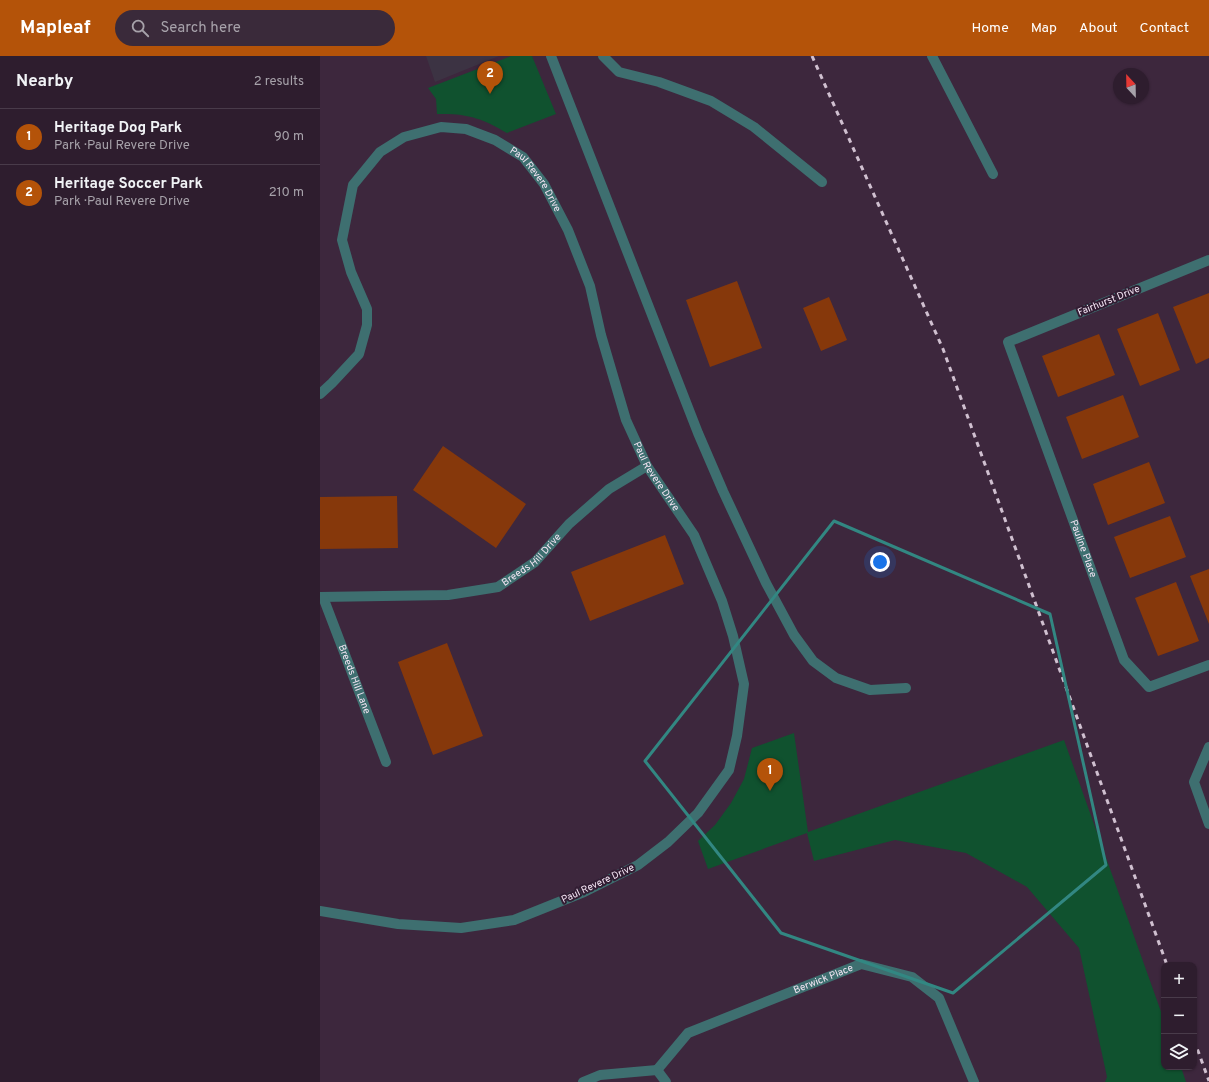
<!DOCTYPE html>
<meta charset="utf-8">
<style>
:root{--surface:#2e1d2e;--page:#3a2a3a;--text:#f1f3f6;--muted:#a7a2aa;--line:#493b4a;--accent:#b45309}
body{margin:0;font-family:Overpass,sans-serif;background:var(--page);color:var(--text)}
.controls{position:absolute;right:12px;bottom:12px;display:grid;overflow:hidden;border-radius:8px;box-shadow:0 1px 3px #0004}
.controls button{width:36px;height:36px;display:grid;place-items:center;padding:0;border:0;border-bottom:1px solid var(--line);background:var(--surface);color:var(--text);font:20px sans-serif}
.compass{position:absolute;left:793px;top:12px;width:36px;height:36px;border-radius:50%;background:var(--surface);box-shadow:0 1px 3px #0004;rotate:338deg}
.you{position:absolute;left:560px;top:506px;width:14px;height:14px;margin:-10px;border:3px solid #fff;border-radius:50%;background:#1a73e8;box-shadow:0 0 0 6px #1a73e833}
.badge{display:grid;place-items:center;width:26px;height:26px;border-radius:50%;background:var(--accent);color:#fff;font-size:13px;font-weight:700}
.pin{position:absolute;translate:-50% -33px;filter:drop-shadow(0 1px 2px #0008)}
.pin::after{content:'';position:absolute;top:21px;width:14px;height:12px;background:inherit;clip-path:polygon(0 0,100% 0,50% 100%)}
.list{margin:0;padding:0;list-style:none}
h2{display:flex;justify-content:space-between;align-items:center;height:52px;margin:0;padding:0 16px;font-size:17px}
h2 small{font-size:13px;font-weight:400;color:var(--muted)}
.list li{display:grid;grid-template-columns:26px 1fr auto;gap:12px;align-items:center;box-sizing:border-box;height:56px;padding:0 16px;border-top:1px solid var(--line)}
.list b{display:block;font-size:15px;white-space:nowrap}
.list p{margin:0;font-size:13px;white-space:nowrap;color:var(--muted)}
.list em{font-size:13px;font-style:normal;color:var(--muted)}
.icon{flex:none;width:22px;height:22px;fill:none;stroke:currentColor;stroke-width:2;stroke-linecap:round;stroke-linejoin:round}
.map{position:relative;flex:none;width:889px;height:1026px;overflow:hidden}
header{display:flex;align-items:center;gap:24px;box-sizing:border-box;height:56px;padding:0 20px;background:var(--accent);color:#fff}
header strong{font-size:19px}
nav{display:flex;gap:22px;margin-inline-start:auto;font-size:14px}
.search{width:280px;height:36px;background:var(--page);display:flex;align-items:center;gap:10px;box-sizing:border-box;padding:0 14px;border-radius:22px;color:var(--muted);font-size:15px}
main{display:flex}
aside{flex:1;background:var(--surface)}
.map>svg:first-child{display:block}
.commercial{fill:#3c3343}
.green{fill:#10522f}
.building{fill:#86380b}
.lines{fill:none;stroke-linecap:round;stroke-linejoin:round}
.service{stroke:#3e6f70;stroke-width:10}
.minor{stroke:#3e6f70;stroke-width:10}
.rail{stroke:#d0c0d0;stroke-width:3;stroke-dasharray:5 5;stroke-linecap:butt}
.marked{fill:none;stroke:#328782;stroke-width:3;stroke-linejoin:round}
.labels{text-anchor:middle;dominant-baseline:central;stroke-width:4;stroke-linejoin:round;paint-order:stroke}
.street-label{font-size:10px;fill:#f5e6f5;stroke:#321d33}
</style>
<header>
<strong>Mapleaf</strong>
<div class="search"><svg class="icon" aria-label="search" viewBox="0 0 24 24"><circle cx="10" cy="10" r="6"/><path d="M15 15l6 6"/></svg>Search here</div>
<nav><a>Home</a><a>Map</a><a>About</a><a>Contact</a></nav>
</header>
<main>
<aside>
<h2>Nearby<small>2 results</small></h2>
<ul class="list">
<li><span class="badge">1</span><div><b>Heritage Dog Park</b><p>Park · Paul Revere Drive</p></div><em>90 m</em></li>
<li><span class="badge">2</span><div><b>Heritage Soccer Park</b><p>Park · Paul Revere Drive</p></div><em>210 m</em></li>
</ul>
</aside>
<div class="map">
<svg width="889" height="1026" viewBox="0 0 889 1026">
<rect width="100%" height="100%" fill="#3d273d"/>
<path class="commercial" d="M 106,0 L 179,0 L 115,26 Z"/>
<path class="green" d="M 191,0 L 212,0 L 236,58 L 187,77 C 162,62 146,57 117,58 L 116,43 L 108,32 Z
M 474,677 L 488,776 L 744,684 L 844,964 L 844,1011 L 861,1011 L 866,1026 L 785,1026 L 787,1021 L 759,892 L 707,831 L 646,797 L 575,784 L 494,805 L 487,777 L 388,813 L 378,785 L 395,769 L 411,747 L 424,723 L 432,692 Z"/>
<path class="building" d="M 417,225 L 442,292 L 390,311 L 366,244 Z
M 889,237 L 889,302 L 876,308 L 853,251 Z
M 509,241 L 527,284 L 501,295 L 483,252 Z
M 838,257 L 860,314 L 820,330 L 797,273 Z
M 779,278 L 795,319 L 738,341 L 722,300 Z
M 803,339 L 819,381 L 762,403 L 746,361 Z
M 123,390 L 206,448 L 176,492 L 93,434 Z
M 829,406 L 845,447 L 788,469 L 773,428 Z
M 77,440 L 78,492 L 0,493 L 0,441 Z
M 850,460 L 866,501 L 810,522 L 794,481 Z
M 345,479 L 364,528 L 270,565 L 251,516 Z
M 889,513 L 889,568 L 870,520 Z
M 856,526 L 879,585 L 838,600 L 815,542 Z
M 127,587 L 163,680 L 113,699 L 78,606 Z"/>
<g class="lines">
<path class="service" d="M 231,0 L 378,377 L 403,435 L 446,527 L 474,579 L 493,605 L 516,622 L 550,634 L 586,632
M 283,0 L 299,16 L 339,26 L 391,45 L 434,71 L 502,126
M 612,0 L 673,118
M 889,691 L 874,726 L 889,768"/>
<g class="minor">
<path id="s1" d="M 889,204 L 688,286 L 804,604 L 829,631 L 889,609"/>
<path id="s2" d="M 0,338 L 12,327 L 39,298 L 47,269 L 47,253 L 31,216 L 22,184 L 33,129 L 60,96 L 84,81 L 121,71 L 146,73 L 175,84 L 203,101 L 224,128 L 248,174 L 270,230 L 281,279 L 306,364 L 327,410 L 374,479 L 402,545 L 413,580 L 424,628 L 417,680 L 409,714 L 378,757 L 348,786 L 318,809 L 264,836 L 194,864 L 141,872 L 78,868 L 0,855"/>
<path id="s3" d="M 0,541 L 128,539 L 178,531 L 215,506 L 249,468 L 289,433 L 327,410"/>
<path id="s4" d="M 3,541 L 66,706"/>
<path id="s5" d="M 337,1014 L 368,977 L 541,908 L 592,921 L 619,942 L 654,1026"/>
<path d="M 337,1014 L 346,1026"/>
<path d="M 263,1026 L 280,1019 L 337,1014"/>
</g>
<path class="rail" d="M 492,0 L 623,293 L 847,909
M 874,984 L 889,1025"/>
</g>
<path class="marked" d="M 514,465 L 730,558 L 786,809 L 633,937 L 461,877 L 325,705 Z"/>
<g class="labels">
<g class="street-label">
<text stroke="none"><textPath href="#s2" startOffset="455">Paul Revere Drive</textPath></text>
<text transform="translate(789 245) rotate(-22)">Fairhurst Drive</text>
<text stroke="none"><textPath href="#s2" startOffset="779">Paul Revere Drive</textPath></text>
<text stroke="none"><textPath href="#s1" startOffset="437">Pauline Place</textPath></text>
<text stroke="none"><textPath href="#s3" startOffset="222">Breeds Hill Drive</textPath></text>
<text stroke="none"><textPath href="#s4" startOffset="88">Breeds Hill Lane</textPath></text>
<text transform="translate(278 828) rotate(-25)">Paul Revere Drive</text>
<text stroke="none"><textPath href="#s5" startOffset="194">Berwick Place</textPath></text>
</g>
</g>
</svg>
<div class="controls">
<button>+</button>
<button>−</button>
<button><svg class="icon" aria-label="layers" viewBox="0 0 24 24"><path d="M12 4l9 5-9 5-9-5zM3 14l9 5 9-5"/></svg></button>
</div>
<svg class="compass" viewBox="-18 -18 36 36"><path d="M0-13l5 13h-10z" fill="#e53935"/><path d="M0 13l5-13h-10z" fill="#a7a2aa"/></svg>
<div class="you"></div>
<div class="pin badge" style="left:450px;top:735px">1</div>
<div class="pin badge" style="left:170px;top:38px">2</div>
</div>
</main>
